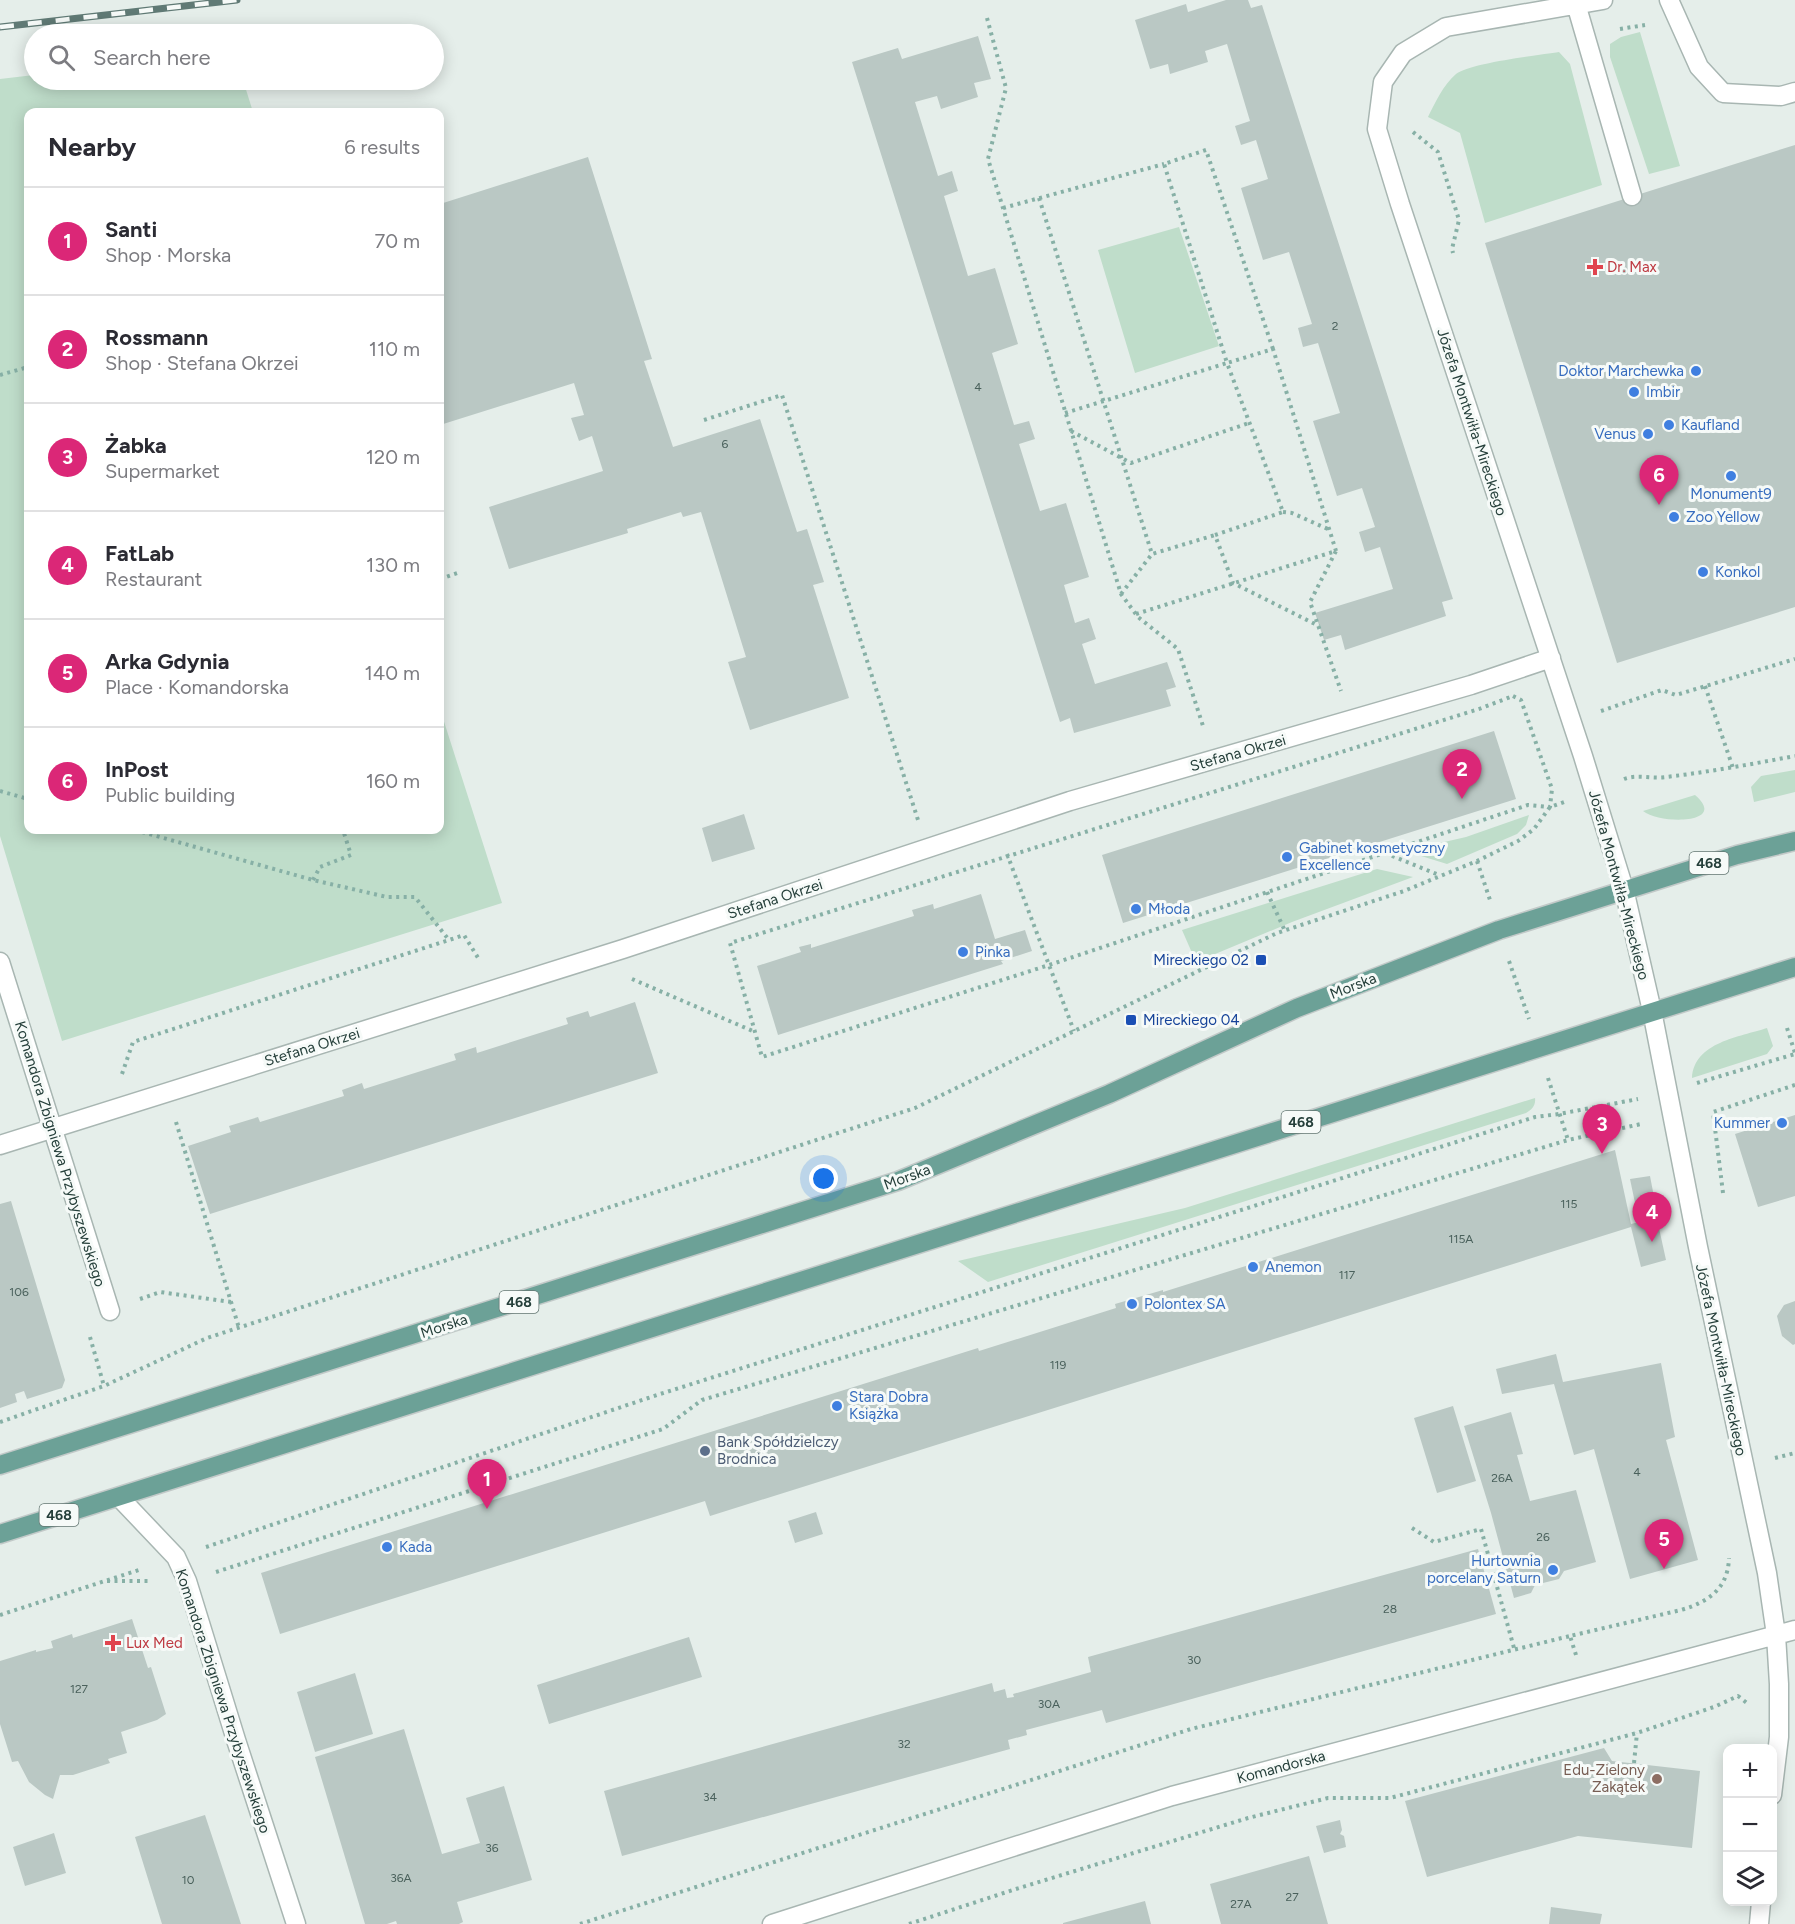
<!DOCTYPE html>
<meta charset="utf-8">
<style>
:root{--surface:#fff;--page:#f7f7f7;--text:#2b2b33;--muted:#7c7c81;--line:#e1e1e2;--accent:#db2777}
body{margin:0;font-family:Figtree,sans-serif;background:var(--page);color:var(--text)}
.controls{position:absolute;right:18px;bottom:18px;display:grid;overflow:hidden;border-radius:12px;box-shadow:0 3px 15px #0003}
.controls button{width:54px;height:54px;display:grid;place-items:center;padding:0;border:0;border-bottom:2px solid var(--line);background:var(--surface);color:var(--text);font:30px sans-serif}
.you{position:absolute;left:824px;top:1179px;width:21px;height:21px;margin:-15px;border:4px solid #fff;border-radius:50%;background:#1a73e8;box-shadow:0 0 0 9px #1a73e833}
.badge{display:grid;place-items:center;width:39px;height:39px;border-radius:50%;background:var(--accent);color:#fff;font-size:20px;font-weight:700}
.pin{position:absolute;translate:-50% -50px;filter:drop-shadow(0 2px 3px #0008)}
.pin::after{content:'';position:absolute;top:32px;width:21px;height:18px;background:inherit;clip-path:polygon(0 0,100% 0,50% 100%)}
.list{margin:0;padding:0;list-style:none}
h2{display:flex;justify-content:space-between;align-items:center;height:78px;margin:0;padding:0 24px;font-size:26px}
h2 small{font-size:20px;font-weight:400;color:var(--muted)}
.list li{display:grid;grid-template-columns:39px 1fr auto;gap:18px;align-items:center;box-sizing:border-box;height:108px;padding:0 24px;border-top:2px solid var(--line)}
.list b{display:block;font-size:22px;white-space:nowrap}
.list p{margin:0;font-size:20px;white-space:nowrap;color:var(--muted)}
.list em{font-size:20px;font-style:normal;color:var(--muted)}
.icon{flex:none;width:33px;height:33px;fill:none;stroke:currentColor;stroke-width:2;stroke-linecap:round;stroke-linejoin:round}
.map{position:relative;flex:none;width:1795px;height:1924px;overflow:hidden}
.search{position:absolute;background:var(--surface);box-shadow:0 3px 15px #0003;left:24px;top:24px;width:420px;height:66px;display:flex;align-items:center;gap:15px;box-sizing:border-box;padding:0 21px;border-radius:33px;color:var(--muted);font-size:22px}
.panel{position:absolute;background:var(--surface);box-shadow:0 3px 15px #0003;left:24px;top:108px;width:420px;height:726px;border-radius:12px}
.map>svg:first-child{display:block}
.green{fill:#bfddca}
.building{fill:#bac8c4}
.lines{fill:none;stroke-linecap:round;stroke-linejoin:round}
.minor-casing{stroke:#a8b6b2;stroke-width:21}
.major-casing{stroke:#c2c9c8;stroke-width:21}
.path{stroke:#87b0a6;stroke-width:4;stroke-dasharray:3 4.5;stroke-linecap:butt}
.minor{stroke:#fff;stroke-width:18}
.major{stroke:#6ca197;stroke-width:18}
.rail-casing{stroke:#607a75;stroke-width:7}
.rail{stroke:#f6faf8;stroke-width:4.5;stroke-dasharray:14;stroke-linecap:butt}
.health-dot{fill:#e0444e;stroke:#f6faf8;stroke-width:2}
.shop-dot{fill:#3f7fe0;stroke:#f6faf8;stroke-width:2}
.transit-dot{fill:#1a4fb4;stroke:#f6faf8;stroke-width:2}
.service-dot{fill:#5c6f8a;stroke:#f6faf8;stroke-width:2}
.education-dot{fill:#8d6e63;stroke:#f6faf8;stroke-width:2}
.labels{text-anchor:middle;dominant-baseline:central;stroke-width:6;stroke-linejoin:round;paint-order:stroke}
.number-label{font-size:12px;fill:#4a615c}
.shield{fill:#f6faf8;stroke:#647773;stroke-width:1.5}
.shield-label{font-size:14px;font-weight:bold;fill:#253f3a}
.health-label{font-size:15px;fill:#be3a42;stroke:#f6faf8;text-anchor:start}
.shop-label{font-size:15px;fill:#366cbe;stroke:#f6faf8;text-anchor:start}
.street-label{font-size:15px;fill:#253f3a;stroke:#f6faf8}
.transit-label{font-size:15px;fill:#164399;stroke:#f6faf8;text-anchor:end}
.service-label{font-size:15px;fill:#4e5e75;stroke:#f6faf8;text-anchor:start}
.education-label{font-size:15px;fill:#785e54;stroke:#f6faf8;text-anchor:end}
</style>
<div class="map">
<svg width="1795" height="1924" viewBox="0 0 1795 1924">
<rect width="100%" height="100%" fill="#e5eeea"/>
<path class="green" d="M 1640,32 L 1680,166 L 1649,174 L 1610,57 L 1610,44 L 1621,37 Z
M 1559,52 L 1570,64 L 1602,185 L 1485,223 L 1460,133 L 1428,117 C 1435,103 1443,85 1456,74 C 1469,63 1539,55 1559,52 Z
M 34,75 L 34,80 L 243,80 L 253,112 L 28,112 L 28,830 L 440,830 L 440,709 L 502,903 L 62,1041 L 0,836 L 0,79 Z
M 1179,227 L 1219,346 L 1135,373 L 1098,250 Z
M 1795,770 L 1795,792 L 1754,802 L 1751,787 L 1761,776 Z
M 1695,795 C 1729,824 1661,825 1643,811 Z
M 1529,815 L 1526,825 L 1517,834 L 1447,864 L 1405,851 L 1466,837 Z
M 1377,869 L 1413,877 L 1292,922 L 1196,962 L 1182,930 Z
M 1767,1028 L 1773,1046 L 1767,1054 L 1692,1078 C 1694,1042 1740,1037 1767,1028 Z
M 1535,1098 C 1536,1105 1532,1110 1526,1113 L 988,1282 L 958,1261 L 1185,1208 Z"/>
<path class="building" d="M 1226,0 L 1248,0 L 1251,8 L 1262,5 L 1453,599 L 1442,602 L 1446,616 L 1345,650 L 1341,635 L 1324,640 L 1315,613 L 1393,589 L 1380,547 L 1365,552 L 1359,532 L 1375,527 L 1362,488 L 1337,496 L 1313,421 L 1340,413 L 1318,343 L 1303,347 L 1298,328 L 1312,324 L 1289,252 L 1263,260 L 1241,188 L 1268,179 L 1256,140 L 1241,145 L 1235,126 L 1250,121 L 1227,44 L 1205,51 L 1208,62 L 1170,74 L 1168,64 L 1150,69 L 1135,20 L 1186,4 L 1188,12 Z
M 978,36 L 991,79 L 974,83 L 978,97 L 941,109 L 937,96 L 915,102 L 938,176 L 952,171 L 958,191 L 944,196 L 968,276 L 995,268 L 1018,344 L 992,353 L 1014,425 L 1029,421 L 1035,439 L 1019,444 L 1040,511 L 1066,503 L 1089,577 L 1064,585 L 1075,623 L 1089,618 L 1096,639 L 1082,644 L 1095,684 L 1167,662 L 1176,687 L 1166,690 L 1171,706 L 1074,733 L 1070,718 L 1060,722 L 852,62 L 898,48 L 902,59 Z
M 1795,145 L 1795,607 L 1617,663 L 1485,243 Z
M 588,157 L 652,359 L 644,361 L 673,447 L 760,419 L 797,532 L 807,529 L 824,582 L 813,585 L 849,698 L 750,730 L 728,662 L 746,657 L 701,512 L 683,517 L 681,512 L 627,529 L 628,533 L 509,569 L 489,507 L 603,471 L 592,436 L 579,441 L 571,418 L 584,415 L 574,383 L 440,425 L 440,204 Z
M 1494,731 L 1516,799 L 1123,923 L 1102,855 Z
M 744,814 L 755,849 L 712,862 L 702,828 Z
M 981,894 L 995,939 L 1025,930 L 1032,951 L 1001,961 L 1003,964 L 778,1035 L 757,966 L 801,952 L 799,947 L 811,944 L 811,948 L 914,916 L 912,910 L 933,904 L 934,909 Z
M 635,1002 L 658,1073 L 210,1214 L 188,1146 L 231,1132 L 229,1126 L 242,1122 L 258,1117 L 260,1122 L 344,1096 L 342,1090 L 362,1083 L 364,1089 L 456,1060 L 454,1054 L 476,1047 L 477,1053 L 568,1024 L 566,1018 L 588,1011 L 590,1017 Z
M 1795,1115 L 1795,1196 L 1758,1207 L 1735,1134 Z
M 1615,1150 L 1631,1224 L 1639,1222 L 1630,1179 L 1650,1176 L 1655,1202 L 1646,1203 L 1649,1220 L 1657,1219 L 1666,1260 L 1641,1267 L 1631,1227 L 710,1516 L 705,1501 L 280,1634 L 261,1573 L 978,1348 L 979,1351 L 1116,1308 L 1115,1304 L 1163,1290 L 1163,1292 Z
M 11,1201 L 65,1380 L 62,1388 L 27,1399 L 24,1391 L 15,1394 L 17,1402 L 0,1408 L 0,1204 Z
M 1795,1301 L 1795,1344 L 1793,1345 L 1782,1336 L 1777,1316 L 1784,1305 Z
M 1556,1354 L 1563,1382 L 1661,1363 L 1675,1437 L 1666,1440 L 1698,1560 L 1630,1579 L 1594,1449 L 1574,1455 L 1554,1384 L 1502,1394 L 1496,1369 Z
M 1453,1406 L 1476,1481 L 1437,1493 L 1414,1418 Z
M 1511,1412 L 1523,1454 L 1517,1455 L 1530,1501 L 1576,1490 L 1596,1562 L 1564,1571 L 1559,1579 L 1535,1585 L 1531,1593 L 1514,1598 L 1491,1513 L 1464,1426 Z
M 816,1512 L 823,1534 L 795,1543 L 788,1521 Z
M 1478,1549 L 1496,1614 L 1106,1723 L 1102,1710 L 1026,1730 L 1027,1735 L 1008,1740 L 1010,1749 L 622,1856 L 604,1791 L 992,1683 L 994,1692 L 1005,1689 L 1007,1698 L 1014,1697 L 1013,1694 L 1091,1672 L 1088,1657 Z
M 132,1619 L 148,1668 L 151,1667 L 166,1714 L 157,1720 L 121,1732 L 127,1753 L 108,1759 L 110,1763 L 73,1775 L 60,1775 L 53,1799 L 45,1795 L 29,1782 L 18,1761 L 12,1762 L 0,1724 L 0,1661 L 36,1650 L 36,1652 L 53,1648 L 51,1641 L 72,1634 L 73,1638 Z
M 689,1637 L 702,1677 L 549,1724 L 537,1685 Z
M 355,1673 L 373,1734 L 315,1752 L 297,1692 Z
M 404,1729 L 442,1854 L 480,1843 L 466,1798 L 504,1786 L 532,1880 L 457,1902 L 463,1922 L 459,1924 L 397,1924 L 396,1921 L 387,1924 L 365,1924 L 315,1757 Z
M 1604,1748 L 1612,1761 L 1700,1771 L 1692,1848 L 1578,1836 L 1427,1877 L 1405,1801 Z
M 205,1815 L 241,1924 L 162,1924 L 135,1837 Z
M 1340,1820 L 1342,1830 L 1340,1834 L 1344,1836 L 1346,1847 L 1324,1853 L 1316,1826 Z
M 54,1833 L 66,1873 L 25,1886 L 13,1847 Z
M 1309,1856 L 1328,1924 L 1221,1924 L 1210,1884 Z
M 1145,1901 L 1151,1924 L 1063,1924 L 1063,1923 Z
M 1551,1907 L 1602,1914 L 1600,1924 L 1549,1924 Z"/>
<g class="lines">
<defs>
<path id="minor" d="M 1603,0 L 1446,27 L 1403,53 L 1383,82 L 1377,129 L 1400,204 L 1583,756 L 1624,889 L 1652,1011 L 1698,1247 L 1767,1573 L 1776,1635 L 1779,1684 L 1779,1737 L 1772,1795
M 1669,0 L 1699,67 L 1723,93 L 1781,96 L 1795,92
M 1576,4 L 1632,196
M 0,962 L 110,1311
M 0,1145 L 623,949 L 1070,801 L 1471,685 L 1551,658
M 119,1497 L 176,1557 L 187,1581 L 236,1740 L 296,1924
M 772,1924 L 1172,1796 L 1795,1630
M 1759,1924 L 1761,1902"/>
<path id="major" d="M 0,1465 L 898,1181 L 1109,1094 L 1297,1008 L 1499,930 L 1737,855 L 1795,841
M 0,1534 L 1795,967"/>
</defs>
<use href="#minor" class="minor-casing"/>
<use href="#major" class="major-casing"/>
<path class="path" d="M 987,18 L 1006,88 L 988,159 L 1121,594 L 1138,617 L 1178,649 L 1204,729
M 1620,29 L 1645,25
M 1413,132 L 1438,152 L 1459,220 L 1452,249 L 1453,253
M 1039,198 L 1152,554 L 1215,535
M 1003,208 L 1164,164
M 1273,349 L 1206,150 L 1164,164 L 1227,363 L 1273,349 L 1336,551
M 0,375 L 28,367
M 1065,413 L 1227,363 L 1283,512 L 1215,535 L 1233,583 L 1319,626
M 704,420 L 782,395 L 918,820
M 1071,431 L 1131,463 L 1249,423
M 1283,512 L 1292,513 L 1330,530
M 440,579 L 460,572
M 1121,594 L 1152,554
M 1136,614 L 1336,551 L 1310,602 L 1341,691
M 1705,686 L 1733,768
M 1513,696 L 1521,700 L 1552,789 L 1550,807 L 1528,805 L 1049,965 L 762,1057 L 730,943 L 1479,709 Z
M 1601,711 L 1662,690 L 1676,695 L 1795,659
M 1624,779 C 1637,774 1652,779 1666,777 C 1709,772 1752,764 1795,756
M 0,791 L 28,799
M 135,830 L 313,880 L 387,897 L 415,897 L 449,940
M 1385,853 L 1439,875
M 1007,854 L 1074,1031
M 1477,861 L 1490,900
M 313,880 L 320,867 L 351,855 L 343,830
M 1267,892 L 1285,931
M 1509,961 L 1529,1019
M 632,979 L 755,1032
M 1787,1028 L 1795,1053
M 122,1074 L 133,1042 L 449,940 L 464,935 L 480,961
M 1548,1078 L 1568,1140
M 1697,1083 L 1795,1054
M 176,1122 L 239,1328
M 1723,1193 L 1713,1112 L 1795,1085
M 140,1299 L 160,1292 L 231,1302
M 90,1337 L 104,1386
M 0,1422 L 104,1386 L 207,1338 L 915,1108 L 1277,933 L 1404,891 L 1477,861 L 1518,841 L 1534,829 L 1550,807 L 1564,802
M 1775,1458 L 1795,1453
M 1412,1528 L 1434,1542 L 1481,1529 L 1514,1648
M 206,1547 L 657,1395 L 1535,1117 L 1559,1114 L 1638,1099
M 216,1572 L 663,1429 L 702,1400 L 1568,1140 L 1641,1124 L 1641,1126
M 107,1581 L 152,1581
M 0,1615 L 142,1569
M 1576,1655 L 1570,1636 L 1681,1610 C 1708,1602 1728,1589 1729,1558
M 1634,1763 L 1637,1733
M 580,1924 L 1191,1729 L 1570,1636
M 909,1924 L 1016,1889 L 1248,1818 L 1328,1798 L 1390,1798 L 1637,1733 L 1714,1707 L 1738,1696 L 1747,1703"/>
<use href="#minor" class="minor"/>
<use href="#major" class="major"/>
<defs>
<path id="rail" d="M 0,27 L 237,0"/>
</defs>
<use href="#rail" class="rail-casing"/>
<use href="#rail" class="rail"/>
</g>
<g class="health-dot">
<path d="M1592 258h6v6h6v6h-6v6h-6v-6h-6v-6h6z"/>
<path d="M110 1634h6v6h6v6h-6v6h-6v-6h-6v-6h6z"/>
</g>
<g class="shop-dot">
<circle cx="1696" cy="371" r="6"/>
<circle cx="1634" cy="392" r="6"/>
<circle cx="1669" cy="425" r="6"/>
<circle cx="1648" cy="434" r="6"/>
<circle cx="1731" cy="476" r="6"/>
<circle cx="1674" cy="517" r="6"/>
<circle cx="1703" cy="572" r="6"/>
<circle cx="1287" cy="857" r="6"/>
<circle cx="1136" cy="909" r="6"/>
<circle cx="963" cy="952" r="6"/>
<circle cx="1782" cy="1123" r="6"/>
<circle cx="1253" cy="1267" r="6"/>
<circle cx="1132" cy="1304" r="6"/>
<circle cx="837" cy="1406" r="6"/>
<circle cx="387" cy="1547" r="6"/>
<circle cx="1553" cy="1570" r="6"/>
</g>
<g class="transit-dot">
<rect x="1255" y="954" width="12" height="12" rx="3"/>
<rect x="1125" y="1014" width="12" height="12" rx="3"/>
</g>
<circle class="service-dot" cx="705" cy="1451" r="6"/>
<circle class="education-dot" cx="1657" cy="1779" r="6"/>
<g class="labels">
<g class="number-label">
<text x="1335" y="326">2</text>
<text x="978" y="387">4</text>
<text x="725" y="444">6</text>
<text x="1569" y="1204">115</text>
<text x="1461" y="1239">115A</text>
<text x="1347" y="1275">117</text>
<text x="19" y="1292">106</text>
<text x="1058" y="1365">119</text>
<text x="1637" y="1472">4</text>
<text x="1502" y="1478">26A</text>
<text x="1543" y="1537">26</text>
<text x="1390" y="1609">28</text>
<text x="1194" y="1660">30</text>
<text x="79" y="1689">127</text>
<text x="1049" y="1704">30A</text>
<text x="904" y="1744">32</text>
<text x="710" y="1797">34</text>
<text x="492" y="1848">36</text>
<text x="401" y="1878">36A</text>
<text x="188" y="1880">10</text>
<text x="1292" y="1897">27</text>
<text x="1241" y="1904">27A</text>
</g>
<g class="shield">
<rect x="1689.5" y="852" width="39" height="22" rx="4.5"/>
<rect x="1281.5" y="1111" width="39" height="22" rx="4.5"/>
<rect x="499.5" y="1291" width="39" height="22" rx="4.5"/>
<rect x="39.5" y="1504" width="39" height="22" rx="4.5"/>
</g>
<g class="shield-label">
<text x="1709" y="863">468</text>
<text x="1301" y="1122">468</text>
<text x="519" y="1302">468</text>
<text x="59" y="1515">468</text>
</g>
<g class="health-label">
<text x="1607" y="267">Dr. Max</text>
<text x="126" y="1643">Lux Med</text>
</g>
<g class="shop-label">
<text x="1684" y="371" text-anchor="end">Doktor Marchewka</text>
<text x="1646" y="392">Imbir</text>
<text x="1681" y="425">Kaufland</text>
<text x="1636" y="434" text-anchor="end">Venus</text>
<text x="1731" y="494" text-anchor="middle">Monument9</text>
<text x="1686" y="517">Zoo Yellow</text>
<text x="1715" y="572">Konkol</text>
<text x="1299" y="848">Gabinet kosmetyczny<tspan x="1299" dy="17">Excellence</tspan></text>
<text x="1148" y="909">Młoda</text>
<text x="975" y="952">Pinka</text>
<text x="1770" y="1123" text-anchor="end">Kummer</text>
<text x="1265" y="1267">Anemon</text>
<text x="1144" y="1304">Polontex SA</text>
<text x="849" y="1397">Stara Dobra<tspan x="849" dy="17">Książka</tspan></text>
<text x="399" y="1547">Kada</text>
<text x="1541" y="1561" text-anchor="end">Hurtownia<tspan x="1541" dy="17">porcelany Saturn</tspan></text>
</g>
<g class="street-label">
<text transform="translate(1472 422) rotate(72)">Józefa Montwiłła-Mireckiego</text>
<text transform="translate(1238 753) rotate(-16)">Stefana Okrzei</text>
<text transform="translate(1619 885) rotate(75)">Józefa Montwiłła-Mireckiego</text>
<text transform="translate(775 899) rotate(-18)">Stefana Okrzei</text>
<text transform="translate(1353 986) rotate(-21)">Morska</text>
<text transform="translate(312 1047) rotate(-17)">Stefana Okrzei</text>
<text transform="translate(60 1154) rotate(73)">Komandora Zbigniewa Przybyszewskiego</text>
<text transform="translate(907 1177) rotate(-20)">Morska</text>
<text transform="translate(444 1326) rotate(-18)">Morska</text>
<text transform="translate(1721 1360) rotate(78)">Józefa Montwiłła-Mireckiego</text>
<text transform="translate(223 1701) rotate(72)">Komandora Zbigniewa Przybyszewskiego</text>
<text transform="translate(1281 1767) rotate(-15)">Komandorska</text>
</g>
<g class="transit-label">
<text x="1249" y="960">Mireckiego 02</text>
<text x="1143" y="1020" text-anchor="start">Mireckiego 04</text>
</g>
<g class="service-label">
<text x="717" y="1442">Bank Spółdzielczy<tspan x="717" dy="17">Brodnica</tspan></text>
</g>
<g class="education-label">
<text x="1645" y="1770">Edu-Zielony<tspan x="1645" dy="17">Zakątek</tspan></text>
</g>
</g>
</svg>
<div class="controls">
<button>+</button>
<button>−</button>
<button><svg class="icon" aria-label="layers" viewBox="0 0 24 24"><path d="M12 4l9 5-9 5-9-5zM3 14l9 5 9-5"/></svg></button>
</div>
<div class="you"></div>
<div class="pin badge" style="left:487px;top:1509px">1</div>
<div class="pin badge" style="left:1462px;top:799px">2</div>
<div class="pin badge" style="left:1602px;top:1154px">3</div>
<div class="pin badge" style="left:1652px;top:1242px">4</div>
<div class="pin badge" style="left:1664px;top:1569px">5</div>
<div class="pin badge" style="left:1659px;top:505px">6</div>
<div class="search"><svg class="icon" aria-label="search" viewBox="0 0 24 24"><circle cx="10" cy="10" r="6"/><path d="M15 15l6 6"/></svg>Search here</div>
<section class="panel">
<h2>Nearby<small>6 results</small></h2>
<ul class="list">
<li><span class="badge">1</span><div><b>Santi</b><p>Shop · Morska</p></div><em>70 m</em></li>
<li><span class="badge">2</span><div><b>Rossmann</b><p>Shop · Stefana Okrzei</p></div><em>110 m</em></li>
<li><span class="badge">3</span><div><b>Żabka</b><p>Supermarket</p></div><em>120 m</em></li>
<li><span class="badge">4</span><div><b>FatLab</b><p>Restaurant</p></div><em>130 m</em></li>
<li><span class="badge">5</span><div><b>Arka Gdynia</b><p>Place · Komandorska</p></div><em>140 m</em></li>
<li><span class="badge">6</span><div><b>InPost</b><p>Public building</p></div><em>160 m</em></li>
</ul>
</section>
</div>
